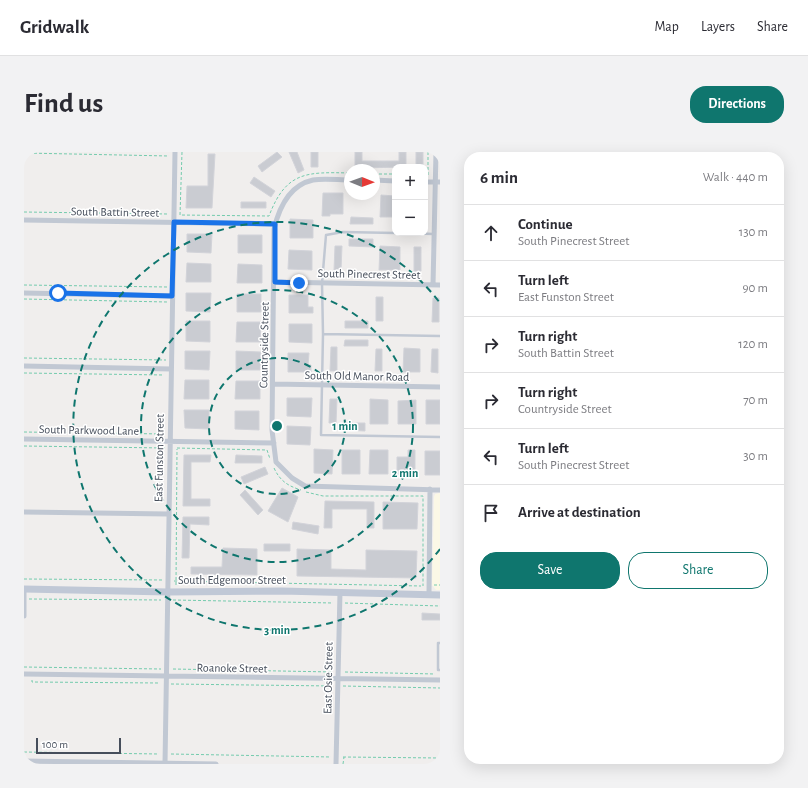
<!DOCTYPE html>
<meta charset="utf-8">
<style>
:root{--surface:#fff;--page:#f2f2f3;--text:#2b2b33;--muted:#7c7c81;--line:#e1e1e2;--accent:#0f766e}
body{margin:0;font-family:"Alegreya Sans",sans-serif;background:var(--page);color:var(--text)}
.controls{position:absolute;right:12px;top:12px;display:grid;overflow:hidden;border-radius:8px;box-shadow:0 4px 16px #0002}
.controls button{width:36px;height:36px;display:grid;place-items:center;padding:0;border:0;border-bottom:1px solid var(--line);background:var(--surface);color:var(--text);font:20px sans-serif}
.compass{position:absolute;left:320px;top:12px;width:36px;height:36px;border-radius:50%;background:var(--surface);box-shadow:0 4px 16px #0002;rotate:91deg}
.scale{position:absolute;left:12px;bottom:10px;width:85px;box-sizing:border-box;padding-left:4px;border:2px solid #464e5b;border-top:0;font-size:11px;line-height:14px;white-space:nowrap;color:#464e5b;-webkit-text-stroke:3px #fff;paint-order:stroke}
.stop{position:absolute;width:12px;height:12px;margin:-9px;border:3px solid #1a73e8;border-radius:50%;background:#fff}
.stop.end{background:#1a73e8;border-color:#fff;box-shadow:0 1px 4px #0008}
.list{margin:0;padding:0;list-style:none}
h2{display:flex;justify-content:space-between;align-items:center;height:52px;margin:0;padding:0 16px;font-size:17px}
h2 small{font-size:13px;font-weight:400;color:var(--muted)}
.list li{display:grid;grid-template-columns:26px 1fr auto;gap:12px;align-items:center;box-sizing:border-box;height:56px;padding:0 16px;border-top:1px solid var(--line)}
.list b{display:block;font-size:15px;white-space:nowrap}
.list p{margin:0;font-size:13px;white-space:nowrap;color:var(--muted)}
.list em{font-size:13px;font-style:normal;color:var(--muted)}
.actions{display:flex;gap:8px;padding:12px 16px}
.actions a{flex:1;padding:9px 0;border:1px solid var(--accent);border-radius:16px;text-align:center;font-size:14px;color:var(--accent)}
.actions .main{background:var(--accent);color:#fff}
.icon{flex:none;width:22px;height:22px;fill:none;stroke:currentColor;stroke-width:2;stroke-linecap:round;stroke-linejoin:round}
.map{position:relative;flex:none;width:416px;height:612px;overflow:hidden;border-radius:16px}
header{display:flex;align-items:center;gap:24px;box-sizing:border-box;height:56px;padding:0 20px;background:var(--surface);border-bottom:1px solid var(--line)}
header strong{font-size:19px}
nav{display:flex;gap:22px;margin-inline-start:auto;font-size:14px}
.intro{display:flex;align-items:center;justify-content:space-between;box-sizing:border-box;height:96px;padding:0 24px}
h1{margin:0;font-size:28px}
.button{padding:10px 18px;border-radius:16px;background:var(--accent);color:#fff;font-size:14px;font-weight:700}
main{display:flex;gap:24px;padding:0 24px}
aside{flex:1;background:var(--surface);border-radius:16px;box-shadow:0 4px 16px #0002}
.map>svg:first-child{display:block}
.commercial{fill:#fbf8e6}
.building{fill:#caccd2;stroke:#d2d3d9}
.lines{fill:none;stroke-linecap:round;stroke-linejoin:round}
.path{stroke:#74cbad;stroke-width:1;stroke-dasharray:3 2;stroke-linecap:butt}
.lane{stroke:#c1c8d3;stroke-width:2.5}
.street{stroke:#c1c8d3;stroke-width:5}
.secondary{stroke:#c0c8d6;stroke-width:7}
.route{stroke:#1a73e8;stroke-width:5}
.ring{fill:none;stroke:#0f766e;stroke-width:2;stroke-dasharray:7 5}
.labels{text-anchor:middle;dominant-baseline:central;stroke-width:3;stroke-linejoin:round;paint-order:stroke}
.street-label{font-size:12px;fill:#464e5b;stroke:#fff}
.centre{fill:#0f766e;stroke:#fff;stroke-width:2}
.ring-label{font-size:12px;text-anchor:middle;font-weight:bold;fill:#0f766e;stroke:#fff;stroke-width:3;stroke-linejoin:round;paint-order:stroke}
</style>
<header>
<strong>Gridwalk</strong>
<nav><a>Map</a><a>Layers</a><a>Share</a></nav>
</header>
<div class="intro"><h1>Find us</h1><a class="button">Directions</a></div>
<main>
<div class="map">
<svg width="416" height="612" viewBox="0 0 416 612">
<rect width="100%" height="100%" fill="#f0eeed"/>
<path class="commercial" d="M 416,341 L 416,438 L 412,438 L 408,433 L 410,345 L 411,342 Z"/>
<path class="building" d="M 253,0 L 258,5 L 238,20 L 234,14 Z
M 265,0 L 273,0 L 280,18 L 274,21 Z
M 287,0 L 294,0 L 294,15 L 287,15 Z
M 331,0 L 338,0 L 338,9 L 375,9 L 375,0 L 382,0 L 382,15 L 331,16 Z
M 392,0 L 399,0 L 399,15 L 392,15 Z
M 184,2 L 191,2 L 188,56 L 162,56 L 163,34 L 184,34 Z
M 230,25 L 251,39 L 247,45 L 226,31 Z
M 299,41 L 319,41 L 319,62 L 306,62 L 306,64 L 298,64 Z
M 357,43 L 371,44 L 371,65 L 356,65 Z
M 217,50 L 242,50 L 242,56 L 217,56 Z
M 327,65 L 349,66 L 349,72 L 326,72 Z
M 266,67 L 289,68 L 289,86 L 266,86 Z
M 163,82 L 188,82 L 187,101 L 163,100 Z
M 214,83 L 238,83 L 238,101 L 214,101 Z
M 325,87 L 349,87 L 349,95 L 325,94 Z
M 311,94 L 318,94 L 317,118 L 310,118 Z
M 356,94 L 376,95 L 376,118 L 355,118 Z
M 390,95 L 397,95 L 397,119 L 390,119 Z
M 265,98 L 288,99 L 288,118 L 264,117 Z
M 163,111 L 187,112 L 187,130 L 162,130 Z
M 214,112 L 238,113 L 238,131 L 213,131 Z
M 162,141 L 187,141 L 186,160 L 162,159 Z
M 213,142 L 237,142 L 237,160 L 213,160 Z
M 265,143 L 284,143 L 284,155 L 289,155 L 289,161 L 265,161 Z
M 352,145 L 359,145 L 359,169 L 352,169 Z
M 409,146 L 415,146 L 415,170 L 408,170 Z
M 162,169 L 186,169 L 186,190 L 162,189 Z
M 321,169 L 344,169 L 344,176 L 321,176 Z
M 213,170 L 237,170 L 236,190 L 212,190 Z
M 265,172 L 288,172 L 288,191 L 265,190 Z
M 321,188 L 344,188 L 344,194 L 320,194 Z
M 307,195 L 313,195 L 313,219 L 306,219 Z
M 380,196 L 396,197 L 396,220 L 379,220 Z
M 352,197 L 358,197 L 358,219 L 351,219 Z
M 408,197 L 414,197 L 414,221 L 407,220 Z
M 161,199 L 186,199 L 185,218 L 161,217 Z
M 212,199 L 237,200 L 236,218 L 212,218 Z
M 264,201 L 285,201 L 284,213 L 287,213 L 287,220 L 264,220 Z
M 161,228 L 185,228 L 185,247 L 160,247 Z
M 212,229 L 236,229 L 236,247 L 211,247 Z
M 263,246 L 288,246 L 287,265 L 263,264 Z
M 306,247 L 313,247 L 312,271 L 305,271 Z
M 346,247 L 364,248 L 364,272 L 346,272 Z
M 392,248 L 392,272 L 374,272 L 374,249 Z
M 402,248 L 416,248 L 416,272 L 402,272 Z
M 160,258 L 185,258 L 185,277 L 161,276 Z
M 211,259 L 235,259 L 235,278 L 211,277 Z
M 321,271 L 341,271 L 341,279 L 320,278 Z
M 263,274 L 287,275 L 286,293 L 263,292 Z
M 290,297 L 309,298 L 308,322 L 290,321 Z
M 318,298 L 336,298 L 336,322 L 318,322 Z
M 346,298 L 364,298 L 364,322 L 345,322 Z
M 384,298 L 391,298 L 391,321 L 373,323 L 373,305 L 384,305 Z
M 401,299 L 416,299 L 416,323 L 401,323 Z
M 160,303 L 187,303 L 186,310 L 167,310 L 167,347 L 186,347 L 186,354 L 159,354 Z
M 212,303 L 238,304 L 238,311 L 211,311 Z
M 241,315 L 244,322 L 220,332 L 217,325 Z
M 258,336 L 274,345 L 264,370 L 244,359 Z
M 221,338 L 239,358 L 234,363 L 216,343 Z
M 301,349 L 350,350 L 350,376 L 343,376 L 343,357 L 308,357 L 308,376 L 300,376 Z
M 359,350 L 394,351 L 393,377 L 359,377 Z
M 159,365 L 185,365 L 185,373 L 166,372 L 165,406 L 158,406 Z
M 269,370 L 295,374 L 294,382 L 268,377 Z
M 240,392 L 266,392 L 266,399 L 240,399 Z
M 199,396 L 233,397 L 233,423 L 167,422 L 167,415 L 198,415 Z
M 273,397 L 307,398 L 307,417 L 342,418 L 342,398 L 393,399 L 392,426 L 273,424 Z
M 398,461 L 416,462 L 416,468 L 398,468 Z"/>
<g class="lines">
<path class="path" d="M 158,0 L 156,63 L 245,64 C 262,19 283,20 326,21
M 0,1 L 145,4
M 350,22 L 371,22
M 404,23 L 404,0
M 0,60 L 144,62
M 0,133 L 143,135
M 0,147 L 143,150
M 0,206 L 142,208
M 0,221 L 140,223
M 0,280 L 141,282
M 0,294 L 141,296
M 153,296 L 243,298 L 246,307
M 250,316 C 256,329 264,334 277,338
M 282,340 L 299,344 L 399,344 L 399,434
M 0,427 L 139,428
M 150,429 L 397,434
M 152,433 L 153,297
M 410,433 L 416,433
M 5,447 L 137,448
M 149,448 L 309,451
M 321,451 L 416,454
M 0,515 L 137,517
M 149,517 L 309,520
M 321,520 L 411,522
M 8,528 L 8,530 L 136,531
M 147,532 L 308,534
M 319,534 L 416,536
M 0,600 L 135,602
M 147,602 L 307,605
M 319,605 L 416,606
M 319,612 L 320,605"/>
<path class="lane" d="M 371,81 L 319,80 L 302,83 L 298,131 L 299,182 L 297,283 L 416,285
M 378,81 L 410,82
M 299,182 L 416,184
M 416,491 L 414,491 L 414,518 L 416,518"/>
<path class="street" d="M 326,28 C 314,28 300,26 289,28 C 266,33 255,56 250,77 L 248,278 L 252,310 L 268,326 L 281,334 L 416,338
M 350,28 L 371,29
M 401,30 L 416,30
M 0,68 L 251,72
M 251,130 L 416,133
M 409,133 L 412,0
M 0,141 L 148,144
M 0,214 L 147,217
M 249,232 L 416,235
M 0,287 L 250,291
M 0,360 L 144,362
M 405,442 L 406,337
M 0,464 L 0,437
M 0,522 L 416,528
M 0,609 L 192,612
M 141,612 L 151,0
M 312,612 L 316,440"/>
<path class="secondary" d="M 0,437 L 144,440 L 258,439 L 416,443"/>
</g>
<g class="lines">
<path class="route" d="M 34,141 L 148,144 L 150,70 L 251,72 L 251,130 L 275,131"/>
</g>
<g class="ring">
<circle cx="253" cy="274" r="68"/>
<circle cx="253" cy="274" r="136"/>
<path d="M416 397A204 204 0 1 1 416 151"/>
</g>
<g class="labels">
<g class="street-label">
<text transform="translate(91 60) rotate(1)">South Battin Street</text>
<text transform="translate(345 122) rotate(1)">South Pinecrest Street</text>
<text transform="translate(240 193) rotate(-89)">Countryside Street</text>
<text transform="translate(333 224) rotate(1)">South Old Manor Road</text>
<text transform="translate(65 278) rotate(1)">South Parkwood Lane</text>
<text transform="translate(135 306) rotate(-89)">East Funston Street</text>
<text x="208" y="428">South Edgemoor Street</text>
<text transform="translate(208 516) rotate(1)">Roanoke Street</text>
<text transform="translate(304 526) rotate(-89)">East Osie Street</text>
</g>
</g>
<circle cx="253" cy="274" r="6" class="centre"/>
<g class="ring-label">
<text x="321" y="278">1 min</text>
<text x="381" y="325">2 min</text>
<text x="253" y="482">3 min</text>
</g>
</svg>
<div class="controls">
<button>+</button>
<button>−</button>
</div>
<svg class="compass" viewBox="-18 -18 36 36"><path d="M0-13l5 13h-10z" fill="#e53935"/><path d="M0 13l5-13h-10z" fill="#7c7c81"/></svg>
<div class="scale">100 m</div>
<div class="stop" style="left:34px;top:141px"></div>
<div class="stop end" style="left:275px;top:131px"></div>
</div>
<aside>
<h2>6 min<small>Walk · 440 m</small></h2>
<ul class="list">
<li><svg class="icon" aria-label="ahead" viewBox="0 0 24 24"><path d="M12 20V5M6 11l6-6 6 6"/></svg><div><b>Continue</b><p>South Pinecrest Street</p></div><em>130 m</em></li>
<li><svg class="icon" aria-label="left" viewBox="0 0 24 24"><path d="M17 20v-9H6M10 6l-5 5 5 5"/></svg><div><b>Turn left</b><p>East Funston Street</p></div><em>90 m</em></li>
<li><svg class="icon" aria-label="right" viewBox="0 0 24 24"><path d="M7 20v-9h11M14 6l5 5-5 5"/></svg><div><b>Turn right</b><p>South Battin Street</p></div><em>120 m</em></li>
<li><svg class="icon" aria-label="right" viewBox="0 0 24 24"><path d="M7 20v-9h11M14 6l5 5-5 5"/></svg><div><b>Turn right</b><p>Countryside Street</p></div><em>70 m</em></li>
<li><svg class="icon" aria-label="left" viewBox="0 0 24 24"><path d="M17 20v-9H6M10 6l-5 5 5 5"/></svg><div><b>Turn left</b><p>South Pinecrest Street</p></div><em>30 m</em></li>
<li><svg class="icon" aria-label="arrive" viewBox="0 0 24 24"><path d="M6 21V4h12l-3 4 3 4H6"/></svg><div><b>Arrive at destination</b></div></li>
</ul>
<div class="actions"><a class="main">Save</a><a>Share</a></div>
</aside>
</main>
